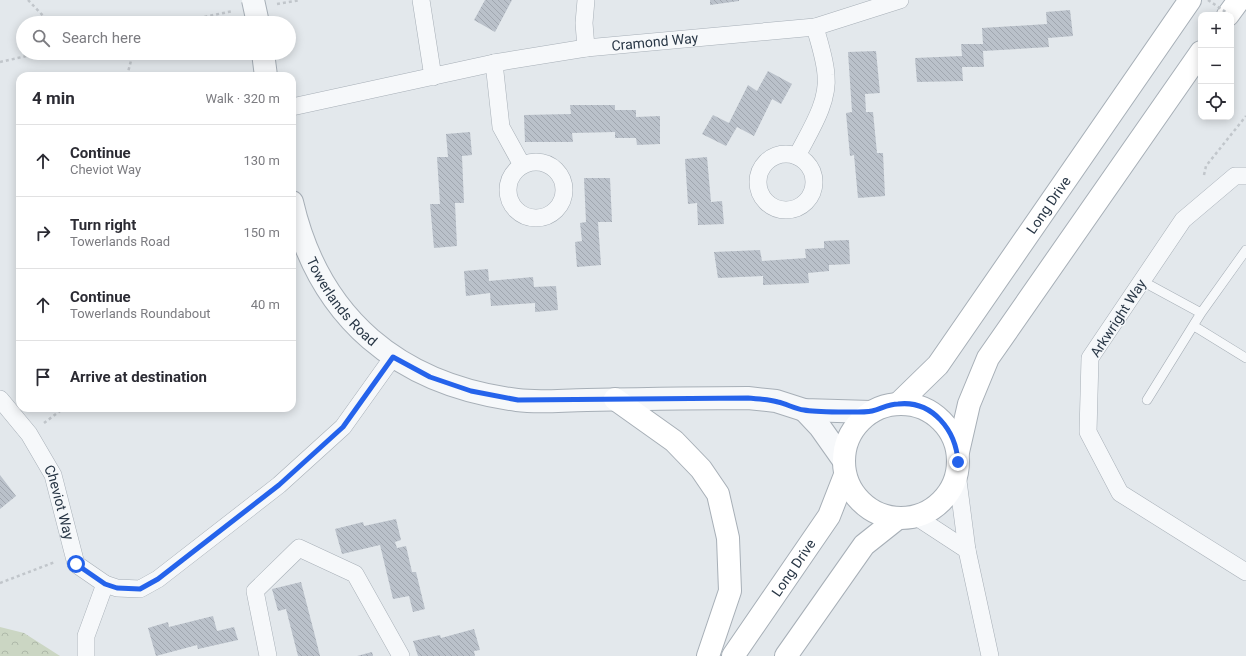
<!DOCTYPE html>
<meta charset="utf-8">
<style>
:root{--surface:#fff;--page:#f2f2f3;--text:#2b2b33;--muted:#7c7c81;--line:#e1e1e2}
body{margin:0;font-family:Roboto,sans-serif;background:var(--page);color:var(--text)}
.controls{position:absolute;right:12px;top:12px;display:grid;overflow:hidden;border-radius:8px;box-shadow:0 2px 10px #0003}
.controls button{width:36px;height:36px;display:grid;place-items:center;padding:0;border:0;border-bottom:1px solid var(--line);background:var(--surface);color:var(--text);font:20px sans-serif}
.stop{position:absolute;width:12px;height:12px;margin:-9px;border:3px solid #2563eb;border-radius:50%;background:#fff}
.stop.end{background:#2563eb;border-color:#fff;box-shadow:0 1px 4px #0008}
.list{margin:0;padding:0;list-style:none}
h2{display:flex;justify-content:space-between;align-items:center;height:52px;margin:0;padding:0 16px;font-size:17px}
h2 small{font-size:13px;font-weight:400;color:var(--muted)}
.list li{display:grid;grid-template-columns:26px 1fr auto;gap:12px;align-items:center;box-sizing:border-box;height:72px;padding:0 16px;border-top:1px solid var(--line)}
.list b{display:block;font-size:15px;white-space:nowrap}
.list p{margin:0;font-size:13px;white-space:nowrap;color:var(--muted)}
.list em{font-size:13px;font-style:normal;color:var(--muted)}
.icon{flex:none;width:22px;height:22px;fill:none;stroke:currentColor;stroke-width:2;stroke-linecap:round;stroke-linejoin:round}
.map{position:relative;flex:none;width:1246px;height:656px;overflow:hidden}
.search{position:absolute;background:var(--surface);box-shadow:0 2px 10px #0003;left:16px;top:16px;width:280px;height:44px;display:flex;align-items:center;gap:10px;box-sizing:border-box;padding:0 14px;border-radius:22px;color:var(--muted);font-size:15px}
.panel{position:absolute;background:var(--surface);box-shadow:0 2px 10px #0003;left:16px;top:72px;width:280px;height:340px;border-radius:12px}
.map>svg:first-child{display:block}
.forest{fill:url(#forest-crowns)}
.building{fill:url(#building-back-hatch)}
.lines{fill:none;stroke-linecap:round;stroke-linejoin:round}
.service-casing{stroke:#a7afb7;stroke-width:10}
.minor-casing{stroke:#a7afb7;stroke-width:18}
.tertiary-casing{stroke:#a7afb7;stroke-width:24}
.secondary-casing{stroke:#a7afb7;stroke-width:24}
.path{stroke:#c1c6cb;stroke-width:2.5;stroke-dasharray:3 3;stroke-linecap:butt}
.service{stroke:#f6f8fa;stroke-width:9}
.minor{stroke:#f6f8fa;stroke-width:17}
.tertiary{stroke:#f6f8fa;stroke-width:22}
.secondary{stroke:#fff;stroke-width:22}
.tertiary-bridge-casing{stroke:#a7afb7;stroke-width:24;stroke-linecap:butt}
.path-bridge{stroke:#c1c6cb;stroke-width:2.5;stroke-dasharray:3 3;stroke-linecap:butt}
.tertiary-bridge{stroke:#f6f8fa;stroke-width:22}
.route{stroke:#2563eb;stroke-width:5}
.labels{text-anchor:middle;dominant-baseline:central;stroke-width:3;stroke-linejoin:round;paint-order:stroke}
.street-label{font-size:14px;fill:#293746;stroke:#f3f6f9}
</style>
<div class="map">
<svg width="1246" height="656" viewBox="0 0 1246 656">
<defs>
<pattern id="forest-crowns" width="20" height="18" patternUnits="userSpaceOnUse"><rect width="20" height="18" fill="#cbd6c3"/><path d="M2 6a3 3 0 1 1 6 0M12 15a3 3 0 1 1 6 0" fill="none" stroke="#aeb8a9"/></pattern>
<pattern id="building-back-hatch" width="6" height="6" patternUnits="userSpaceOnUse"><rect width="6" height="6" fill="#bac1ca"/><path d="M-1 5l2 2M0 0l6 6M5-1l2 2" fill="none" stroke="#a0a6af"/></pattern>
</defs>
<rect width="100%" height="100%" fill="#e3e8ec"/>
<path class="forest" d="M 0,627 L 24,633 L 60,656 L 0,656 Z"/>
<path class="building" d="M 485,0 L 512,0 L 495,32 L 474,20 Z
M 710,0 L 739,0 L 739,1 L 710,5 Z
M 1070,10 L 1073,36 L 1048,38 L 1049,47 L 983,51 L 984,67 L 962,67 L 963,81 L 917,82 L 915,58 L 962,56 L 961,44 L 983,44 L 982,28 L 1047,24 L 1046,12 Z
M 876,51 L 880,93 L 865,94 L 866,112 L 873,112 L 877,153 L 883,153 L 885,196 L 858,198 L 854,155 L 850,156 L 846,113 L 852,112 L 848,52 Z
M 768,71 L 792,84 L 781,104 L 772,99 L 754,136 L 737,127 L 726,146 L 702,134 L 713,115 L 729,123 L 748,85 L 757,91 Z
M 570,105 L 615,105 L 615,110 L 636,110 L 636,117 L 660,116 L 660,144 L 637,145 L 636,138 L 615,138 L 615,132 L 572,133 L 573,142 L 525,142 L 524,115 L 571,114 Z
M 470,132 L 472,155 L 462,156 L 464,203 L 455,203 L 457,246 L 434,248 L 430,204 L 440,204 L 437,157 L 448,157 L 446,134 Z
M 707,157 L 711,202 L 722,201 L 724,224 L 698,225 L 697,203 L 688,204 L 685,159 Z
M 584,178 L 610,178 L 612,222 L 598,222 L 601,265 L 577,267 L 575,242 L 582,241 L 580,223 L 586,222 Z
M 849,240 L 850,264 L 829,265 L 829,271 L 808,273 L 809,283 L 763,285 L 763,276 L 718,278 L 714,252 L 760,250 L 762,261 L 806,258 L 805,249 L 824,248 L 824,241 Z
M 488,269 L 489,281 L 533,277 L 534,287 L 556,286 L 558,310 L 535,312 L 535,303 L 491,306 L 490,293 L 466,296 L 464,271 Z
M 0,475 L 16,496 L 0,509 Z
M 396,519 L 401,540 L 395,542 L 397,548 L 406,546 L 412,572 L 416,572 L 425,609 L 413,612 L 409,596 L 393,599 L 380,545 L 342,554 L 335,529 L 363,522 L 364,526 Z
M 301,582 L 314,632 L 320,656 L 298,656 L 286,609 L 278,611 L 272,589 Z
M 213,616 L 217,631 L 234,627 L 238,640 L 198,649 L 197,645 L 156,656 L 148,628 L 168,622 L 169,627 Z
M 474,629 L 480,650 L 474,651 L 475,656 L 418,656 L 413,641 L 440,635 L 441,638 Z
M 372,652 L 373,656 L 357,656 Z"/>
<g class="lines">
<defs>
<path id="service" d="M 1142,281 L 1201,313 L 1147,400
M 1201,313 L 1246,250
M 1194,326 L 1246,358"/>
<g id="minor">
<path d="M 421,0 L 433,77"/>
<path d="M 586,48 L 584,23 L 586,0"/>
<path d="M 494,63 L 501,127 L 522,165"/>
<path id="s1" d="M 292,107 L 494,63 L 586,48 L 815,27 L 900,0"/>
<circle cx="786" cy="182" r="28"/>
<path d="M 797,156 C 809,132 829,103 826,75 C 825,59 819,42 815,27"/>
<circle cx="536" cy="190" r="28"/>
<path d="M 1246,176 L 1235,176 L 1183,220 L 1090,358 L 1088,432 L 1120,493 L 1246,572"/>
<path id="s2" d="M 0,399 L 29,434 L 53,475 L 76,564 L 105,584 L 117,588 L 140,589 L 158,579 L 279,485 L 343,427 L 393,357"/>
<path d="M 957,473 L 967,550 L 990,656"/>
<path d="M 915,516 L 967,550"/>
<path d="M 86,656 L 86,636 L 105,584"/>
<path d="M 268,656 L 255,591 L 299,548 L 355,574 L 401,656"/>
</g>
<g id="tertiary">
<path d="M 263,53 L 266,76"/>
<path id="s3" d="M 292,202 C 319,319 400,385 517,400 C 540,403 564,400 587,400 C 640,399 694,398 748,398 L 776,401 L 804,410 L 871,412"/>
<path d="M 804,410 L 820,427 L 844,461"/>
</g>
<g id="secondary">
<path d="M 1228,15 L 1239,0"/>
<path d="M 615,399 L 674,441 L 701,469 L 718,494 L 728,538 L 730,591 L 708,656"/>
<path id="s4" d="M 899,403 L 938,365 L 1190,0"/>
<circle cx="901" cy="461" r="57"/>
<path d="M 958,452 L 969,404 L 988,358 L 1201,52"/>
<path id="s5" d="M 733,656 L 829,516 L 845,475"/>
<path d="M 786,656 L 864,545 L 898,518"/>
</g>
</defs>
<use href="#service" class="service-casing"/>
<use href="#minor" class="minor-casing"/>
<use href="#tertiary" class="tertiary-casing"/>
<use href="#secondary" class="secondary-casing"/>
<path class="path" d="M 28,0 L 50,23
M 277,4 L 300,0
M 175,23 L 233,11
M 0,62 L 40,53
M 127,76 L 133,53
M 1204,175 L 1206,166 L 1246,116
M 44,423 L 64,408
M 0,583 L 55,562"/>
<use href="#service" class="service"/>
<use href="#minor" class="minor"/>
<use href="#tertiary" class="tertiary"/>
<use href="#secondary" class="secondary"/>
<defs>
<path id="tertiary-bridge" d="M 253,0 L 258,23"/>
</defs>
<use href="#tertiary-bridge" class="tertiary-bridge-casing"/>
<path class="path-bridge" d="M 1208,0 L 1230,15"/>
<use href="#tertiary-bridge" class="tertiary-bridge"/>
</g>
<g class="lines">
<path class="route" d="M 76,564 L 105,584 L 117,588 L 140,589 L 158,579 L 279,485 L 343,427 L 393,357 L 430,377 L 471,391 L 518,400 L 748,398 C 757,399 768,399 778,402 C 787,404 795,409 804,410 C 814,412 863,413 872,411 C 881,409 888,404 898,404 C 933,400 956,431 958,462"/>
</g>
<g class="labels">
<g class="street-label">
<text stroke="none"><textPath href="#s1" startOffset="369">Cramond Way</textPath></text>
<text stroke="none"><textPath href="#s4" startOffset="249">Long Drive</textPath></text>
<text stroke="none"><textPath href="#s3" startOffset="113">Towerlands Road</textPath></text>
<text transform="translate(1118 318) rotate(-57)">Arkwright Way</text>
<text stroke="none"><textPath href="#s2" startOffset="121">Cheviot Way</textPath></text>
<text stroke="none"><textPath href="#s5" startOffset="107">Long Drive</textPath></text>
</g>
</g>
</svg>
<div class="controls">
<button>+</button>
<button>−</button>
<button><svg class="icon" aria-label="locate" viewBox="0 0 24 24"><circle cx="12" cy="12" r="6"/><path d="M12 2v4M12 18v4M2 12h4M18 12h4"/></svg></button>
</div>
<div class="stop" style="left:76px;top:564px"></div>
<div class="stop end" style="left:958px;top:462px"></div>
<div class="search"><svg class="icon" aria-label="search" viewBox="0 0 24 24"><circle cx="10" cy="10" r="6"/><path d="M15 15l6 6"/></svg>Search here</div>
<section class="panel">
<h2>4 min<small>Walk · 320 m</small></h2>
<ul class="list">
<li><svg class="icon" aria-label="ahead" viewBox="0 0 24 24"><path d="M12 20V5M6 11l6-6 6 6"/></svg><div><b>Continue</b><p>Cheviot Way</p></div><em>130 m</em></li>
<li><svg class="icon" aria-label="right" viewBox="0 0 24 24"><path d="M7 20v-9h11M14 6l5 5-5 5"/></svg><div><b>Turn right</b><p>Towerlands Road</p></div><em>150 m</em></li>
<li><svg class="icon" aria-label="ahead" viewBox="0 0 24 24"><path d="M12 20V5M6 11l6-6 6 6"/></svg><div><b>Continue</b><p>Towerlands Roundabout</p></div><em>40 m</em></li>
<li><svg class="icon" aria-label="arrive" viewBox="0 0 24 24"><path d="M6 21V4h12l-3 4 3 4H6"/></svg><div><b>Arrive at destination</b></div></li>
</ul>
</section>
</div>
